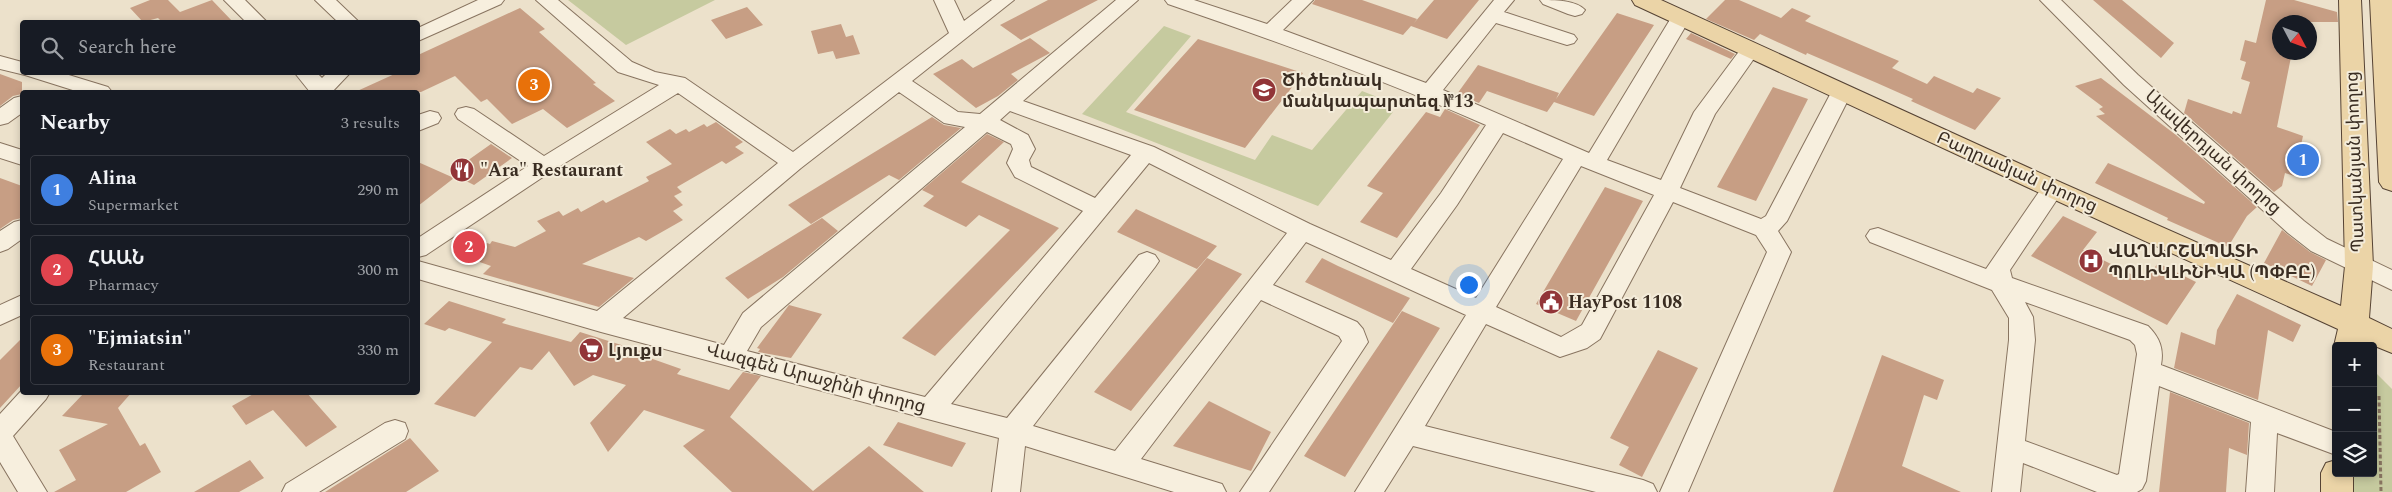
<!DOCTYPE html>
<html lang="en">
<head>
<meta charset="utf-8">
<style>
  :root { --surface:#171b24; --page:#242831; --text:#f1f3f6; --muted:#9ea1a6; --line:#363941; --accent:#8c9099 }
  body { margin:0; font-family:Spectral,"Noto Sans Armenian",serif; background:var(--page); color:var(--text) }
  .controls { position:absolute; right:15px; bottom:15px; display:grid; overflow:hidden; border-radius:5px; box-shadow:0 2px 8px #0003 }
  .controls button { width:45px; height:45px; display:grid; place-items:center; padding:0; border:0; border-bottom:1px solid var(--line); background:var(--surface); color:var(--text); font:25px sans-serif }
  .compass { position:absolute; left:2272px; top:15px; width:45px; height:45px; border-radius:50%; background:var(--surface); box-shadow:0 2px 8px #0003; rotate:131deg }
  .you { position:absolute; left:1468px; top:284px; width:18px; height:18px; margin:-12px; border:4px solid #fff; border-radius:50%; background:#1a73e8; box-shadow:0 0 0 8px #1a73e833 }
  .badge { display:grid; place-items:center; width:32px; height:32px; border-radius:50%; background:var(--accent); color:#fff; font-size:16px; font-weight:700 }
  .pin { position:absolute; translate:-50% -50%; border:2px solid #fff; box-shadow:0 1px 5px #0006 }
  .list { margin:0; padding:0; list-style:none }
  h2 { display:flex; justify-content:space-between; align-items:center; height:65px; margin:0; padding:0 20px; font-size:21px }
  h2 small { font-size:16px; font-weight:400; color:var(--muted) }
  .list li { display:grid; grid-template-columns:32px 1fr auto; gap:15px; align-items:center; box-sizing:border-box; height:70px; margin:0 10px 10px; padding:0 10px; border:1px solid var(--line); border-radius:5px }
  .list b { display:block; font-size:19px; white-space:nowrap }
  .list p { margin:0; font-size:16px; white-space:nowrap; color:var(--muted) }
  .list em { font-size:16px; font-style:normal; color:var(--muted) }
  .icon { flex:none; width:28px; height:28px; fill:none; stroke:currentColor; stroke-width:2; stroke-linecap:round; stroke-linejoin:round }
  .map { position:relative; flex:none; width:2392px; height:492px; overflow:hidden }
  .search { position:absolute; background:var(--surface); box-shadow:0 2px 8px #0003; left:20px; top:20px; width:400px; height:55px; display:flex; align-items:center; gap:12px; box-sizing:border-box; padding:0 18px; border-radius:5px; color:var(--muted); font-size:19px }
  .panel { position:absolute; background:var(--surface); box-shadow:0 2px 8px #0003; left:20px; top:90px; width:400px; height:305px; border-radius:5px }
  .map>svg:first-child { display:block }
</style>
</head>
<body>
<div class="map">
<svg width="2392" height="492" viewBox="0 0 2392 492">
  <rect width="100%" height="100%" fill="#ece1cb"/>
  <path fill="#c6ca9f" d="M568,0H715L626,45Z
    M1164,26L1191,36L1126,112L1255,160L1272,135L1312,150L1362,91L1385,100L1393,112L1318,206L1082,114Z
    M2376,373L2392,389V492H2347L2346,473H2373V374Z"/>
  <path fill="#c79e84" d="M150,0H168L180,12L212,0L233,22H156L160,20L158,18L143,22L130,8Z
    M1048,0H1098L1021,40L1000,25Z
    M1315,0H1362L1417,19L1414,23L1434,0H1479L1447,39L1411,26L1403,35L1312,4Z
    M1725,0H1739L1781,18L1792,8L1811,16L1805,21L1899,61L1892,68L1927,84L1934,76L1973,93L1977,88L2001,98L1975,130L1911,101L1913,99L1877,83L1807,53L1806,55L1760,34L1754,40L1706,19Z
    M2093,0H2122L2174,43L2161,58Z
    M2266,0H2294L2337,12L2338,22H2280V52H2292L2277,127L2303,136L2294,176L2285,173L2282,186L2274,192L2184,113L2188,99L2232,114L2233,111L2241,114L2250,82L2241,79L2246,62L2240,60L2245,40L2256,43Z
    M747,7L763,25L726,39L711,20Z
    M520,8L545,29L539,32L596,83L593,84L615,101L567,128L543,109L512,124L487,99L481,102L455,76L421,92H355L399,72H418V55Z
    M1617,13L1654,25L1594,116L1554,102L1547,112L1487,91L1479,103L1457,94L1478,65L1559,93L1556,99Z
    M841,24L846,37L853,35L860,54L836,59L833,51L818,54L811,31Z
    M1691,33L1735,54L1731,59L1686,39Z
    M1030,38L1050,53L1011,74L1018,80L998,96L976,108L933,74L962,59L973,68Z
    M1198,39L1303,73L1245,148L1134,110Z
    M0,74L22,82V94L13,96L0,106Z
    M2101,78L2176,135L2257,207L2247,216L2228,247L2167,220L2168,218L2095,183L2108,163L2204,204L2205,202L2096,116L2105,114L2099,109L2103,107L2075,86Z
    M1773,87L1808,99L1756,201L1717,187Z
    M1445,109L1480,125L1397,238L1360,222L1383,193L1367,186L1426,112L1440,117Z
    M932,117L944,125L961,128L899,180L889,175L811,224L788,205Z
    M716,122L743,142L735,147L744,153L726,164L722,161L677,187L682,192L674,196L683,205L673,211L683,220L646,241L639,237L582,264L634,278L599,307L483,274L491,266L454,253L471,238L490,244L492,241L515,247L546,231L537,221L559,211L563,216L578,208L581,212L603,200L606,203L649,181L646,177L672,164L646,142L670,129L676,134L686,129L689,132L704,124L707,127Z
    M987,134L1004,142L961,182L1059,228L935,356L902,338L1010,230L979,215L966,227L923,206L934,196L922,190Z
    M491,144L512,158L474,185L450,173Z
    M418,162L454,178L418,206Z
    M0,178L22,186V218L13,220L0,229Z
    M1605,187L1643,201L1576,321L1536,304Z
    M1136,209L1151,216L1217,246L1197,269L1117,232Z
    M2063,216L2097,232L2083,250L2145,281L2158,263L2196,282L2167,325L2031,256Z
    M822,218L838,231L783,277L748,299L725,278Z
    M2282,230L2310,252L2326,260L2312,286L2264,263Z
    M1207,258L1242,274L1131,411L1094,392Z
    M1322,258L1338,266L1410,298L1393,323L1305,282Z
    M2237,294L2301,325L2293,342L2268,330L2258,400L2174,368L2181,332L2215,345L2217,330Z
    M449,301L506,319L502,323L571,342L580,332L650,354L647,357L681,369L677,374L729,390L743,372L761,376L730,417L813,491L869,446L924,492H732L683,446L705,430L644,410L608,452L590,423L626,385L593,375L574,386L549,351L532,370L520,367L475,417L434,404L492,342L449,328L445,331L424,324Z
    M789,305L822,314L791,358L758,352L760,349L757,348Z
    M1402,311L1440,328L1345,477L1304,456Z
    M22,338V384L0,408V360Z
    M1658,350L1698,368L1642,477L1619,465L1629,447L1610,438Z
    M1882,355L1944,380L1937,400L1924,395L1902,466L1961,492H1833Z
    M85,392H132L118,408L140,446L145,443L161,472L126,492H54L76,480L59,450L108,424L62,416Z
    M257,392H306L337,427L306,447L273,410L246,425L232,406Z
    M2170,392L2249,423L2247,455L2229,448L2226,492H2159Z
    M1209,401L1271,432L1251,471L1173,446Z
    M898,422L966,443L952,467L883,445Z
    M410,438L439,471L406,492H325Z
    M250,460L264,478L239,492H194Z"/>
  <g fill="none" stroke-linecap="round" stroke-linejoin="round">
    <defs>
      <path id="minor" d="M224,0H245L267,22H246Z
        M315,0H336L359,22H338Z
        M478,0H504L501,4L418,41V28Z
        M536,0H558L632,62L655,72L685,78L793,152L949,33L934,0H954L964,21L992,0H1014L912,81L958,112L980,114L1116,0H1138L1023,101L1154,147L1310,224L1391,260L1441,193L1486,125C1382,79 1276,41 1168,4L1165,0H1194L1267,24L1292,0H1313L1283,30L1426,83L1494,0H1514L1504,12L1574,35L1577,39L1574,43L1567,45L1496,23L1443,90L1589,153L1674,13L1681,11L1688,13L1691,17L1607,160L1661,180L1694,112L1743,46L1750,44L1757,46L1760,50L1715,114L1680,188L1761,219L1766,216L1834,87L1841,85L1848,87L1852,92L1787,221L1778,231L1791,252L1688,492H1660L1767,252L1756,235L1673,202L1600,339L1587,348L1560,357L1486,324L1425,426L1643,480L1653,484L1657,492H1596L1413,446L1384,492H1355L1466,315L1306,242L1273,285L1357,322L1363,329L1368,342L1269,492H1240L1342,341L1339,336L1261,300L1141,459L1222,484L1226,492H1174L1025,446L1020,492H992L999,438L601,332L418,279V261L597,311L778,163L678,93L552,171L426,255L418,257V238L528,166L458,119L455,114L458,109L466,107L474,109L544,156L659,85L618,72ZM899,92L944,123L965,127L743,313L724,345L623,318L801,168ZM1010,111L1131,155L1095,198L1031,167L1029,160L1035,149L1028,135L1000,120ZM987,132L1011,144L1013,149L1007,163L1015,177L1083,211L925,397L747,351L761,327ZM1503,133L1563,159L1476,298L1411,269L1457,205ZM1149,163L1287,233L1115,451L1033,426L1155,267L1159,261L1155,255L1147,252L1139,255L1007,418L951,404ZM1581,166L1654,195L1582,325L1561,337L1496,307Z
        M1540,0C1554,0 1576,0 1585,10L1582,14L1575,16L1568,14L1543,4Z
        M2040,0H2061L2138,75L2304,221L2327,239L2392,270V290L2311,251L2288,233L2124,85Z
        M0,56L22,62V72H59L108,87L112,92H79L25,75L0,69Z
        M294,72H316L322,78L328,72H351L332,92H310Z
        M22,96V113L8,123L0,125V108L14,98Z
        M430,111L438,113L441,118L438,123L418,131V115Z
        M0,143L22,150V165L0,158Z
        M2053,181L2061,183L2064,189L2010,270L2012,278L2148,326C2160,338 2164,349 2161,365L2336,432V455L2277,433L2274,492H2246L2251,422L2159,386L2146,481L2142,489L2137,492H2097L2023,463L2020,492H1992L2009,340V318L1992,290L1870,242L1866,236L1870,230L1878,228L1986,269L2045,183ZM2025,302L2130,340L2135,345L2137,354L2119,474L2117,475L2025,441L2035,340L2033,317Z
        M22,220V239L8,249L0,252V231L14,222Z
        M22,295V315L0,325V305Z
        M22,390V392H50L46,399L13,436L47,492H18L0,462V414Z
        M395,420L405,423L408,431L405,439L319,492H282L286,484L385,423Z"/>
      <path id="major" d="M1632,0H1661L2062,183L2341,306L2345,266L2339,0H2361L2373,266L2369,318L2392,329V353L2365,342L2364,346H2336V349L2334,346L2338,329L2044,195L1635,5Z
        M2370,0H2392V191L2383,188L2379,182Z
        M2336,460V473H2353V492H2321V473L2326,463Z"/>
    </defs>
    <use href="#minor" stroke="#887460" stroke-width="2"/>
    <use href="#major" stroke="#564334" stroke-width="2"/>
    <path stroke="#887460" stroke-width="3" stroke-dasharray="4 2.5" stroke-linecap="butt" d="M2379,396L2381,492"/>
    <use href="#minor" fill="#f7efde" fill-rule="evenodd"/>
    <use href="#major" fill="#ebd4a7" fill-rule="evenodd"/>
  </g>
  <defs>
    <symbol id="school-disc" viewBox="-11 -11 22 22"><circle r="9.5" fill="#923538" stroke="#f4ecda"/><path d="M0-5L7-2L0 1L-7-2ZM-4 1L0 2.5L4 1V4Q0 6-4 4Z" fill="#fff"/></symbol>
    <symbol id="restaurant-disc" viewBox="-11 -11 22 22"><circle r="9.5" fill="#923538" stroke="#f4ecda"/><path d="M-5-6h1v4h1v-4h1v4h1v-4h1v5L-1.5 .5V6h-2V.5L-5-1ZM5-6V6H3V1.5H1.5Q1.5-4 5-6Z" fill="#fff"/></symbol>
    <symbol id="hospital-disc" viewBox="-11 -11 22 22"><circle r="9.5" fill="#923538" stroke="#f4ecda"/><path d="M-5-5h3v3.5h4V-5h3V5h-3V1.5h-4V5h-3Z" fill="#fff"/></symbol>
    <symbol id="civic-disc" viewBox="-11 -11 22 22"><circle r="9.5" fill="#923538" stroke="#f4ecda"/><path d="M-.6-6.5H3V-4.5H.6V-3L4-1V1h2V6H-6V1h2V-1L-.6-3ZM-1.2 2.5V6h2.4V2.5Z" fill="#fff"/></symbol>
    <symbol id="supermarket-disc" viewBox="-11 -11 22 22"><circle r="9.5" fill="#923538" stroke="#f4ecda"/><path d="M-6-5.5h2.5l.6 2H6L4.5 2H-2.5L-4.4-4H-6ZM-1.5 3.2a1.3 1.3 0 1 0 .1 0ZM3 3.2a1.3 1.3 0 1 0 .1 0Z" fill="#fff"/></symbol>
  </defs>
  <g fill-rule="evenodd">
    <use href="#school-disc" x="1250" y="76" width="28" height="28"/>
    <use href="#restaurant-disc" x="448" y="156" width="28" height="28"/>
    <use href="#hospital-disc" x="2077" y="247" width="28" height="28"/>
    <use href="#civic-disc" x="1537" y="288" width="28" height="28"/>
    <use href="#supermarket-disc" x="577" y="336" width="28" height="28"/>
  </g>
  <g text-anchor="middle" dominant-baseline="central" stroke-width="4" stroke-linejoin="round" paint-order="stroke">
    <g font-size="18" font-weight="bold" fill="#3a2d22" stroke="#f4ecda" text-anchor="start">
      <text x="1282" y="80">Ծիծեռնակ<tspan x="1282" dy="21">մանկապարտեզ №13</tspan></text>
      <text x="480" y="170">"Ara" Restaurant</text>
      <text x="2108" y="251">ՎԱՂԱՐՇԱՊԱՏԻ<tspan x="2108" dy="21">ՊՈԼԻԿԼԻՆԻԿԱ (ՊՓԲԸ)</tspan></text>
      <text x="1568" y="302">HayPost 1108</text>
      <text x="608" y="350">Լյուքս</text>
    </g>
    <g font-size="18" fill="#3a2d22" stroke="#f4ecda">
      <text transform="translate(2213 152) rotate(42)">Ալավերդյան փողոց</text>
      <text transform="translate(2355 162) rotate(-92)">Պատկանյան փողոց</text>
      <text transform="translate(2017 172) rotate(24)">Բաղրամյան փողոց</text>
      <text transform="translate(816 378) rotate(15)">Վազգեն Արաջինի փողոց</text>
    </g>
  </g>
</svg>
<div class="controls">
<button>+</button>
<button>−</button>
<button><svg class="icon" aria-label="layers" viewBox="0 0 24 24"><path d="M12 4l9 5-9 5-9-5zM3 14l9 5 9-5"/></svg></button>
</div>
<svg class="compass" viewBox="-18 -18 36 36"><path d="M0-13l5 13h-10z" fill="#e53935"/><path d="M0 13l5-13h-10z" fill="#9ea1a6"/></svg>
<div class="you"></div>
<div class="pin badge" style="left:2303px;top:160px;background:#3f7fe0">1</div>
<div class="pin badge" style="left:469px;top:247px;background:#e0444e">2</div>
<div class="pin badge" style="left:534px;top:85px;background:#e8710a">3</div>
<div class="search"><svg class="icon" aria-label="search" viewBox="0 0 24 24"><circle cx="10" cy="10" r="6"/><path d="M15 15l6 6"/></svg>Search here</div>
<section class="panel">
<h2>Nearby<small>3 results</small></h2>
<ul class="list">
<li><span class="badge" style="background:#3f7fe0">1</span><div><b>Alina</b><p>Supermarket</p></div><em>290 m</em></li>
<li><span class="badge" style="background:#e0444e">2</span><div><b>ՀԱԱՆ</b><p>Pharmacy</p></div><em>300 m</em></li>
<li><span class="badge" style="background:#e8710a">3</span><div><b>&quot;Ejmiatsin&quot;</b><p>Restaurant</p></div><em>330 m</em></li>
</ul>
</section>
</div>
</body>
</html>
